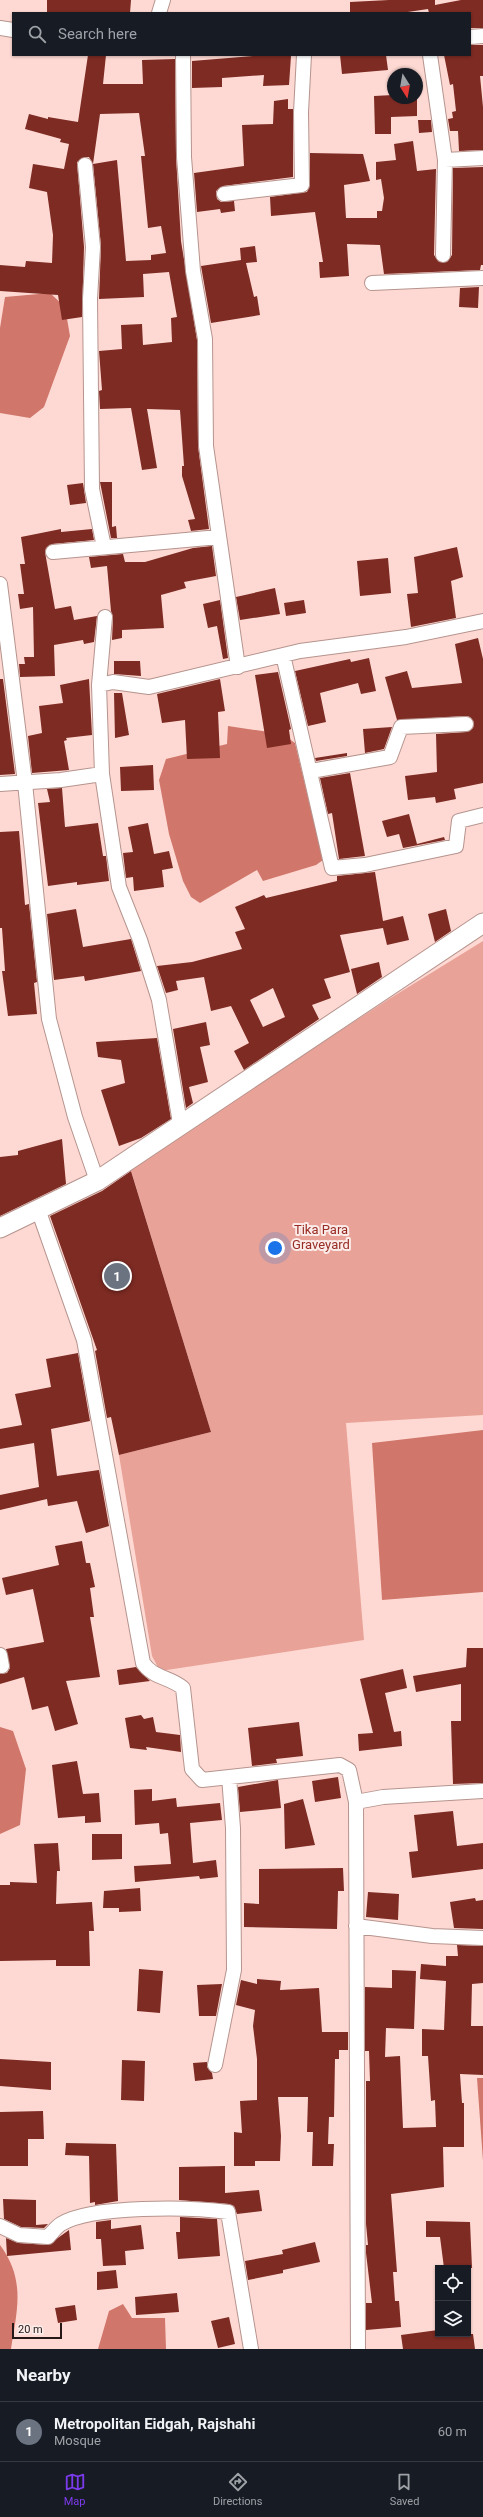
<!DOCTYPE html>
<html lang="en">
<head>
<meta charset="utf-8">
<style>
  :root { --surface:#171b24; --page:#242831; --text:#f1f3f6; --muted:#9ea1a6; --line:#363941; --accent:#7c3aed }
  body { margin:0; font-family:Roboto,sans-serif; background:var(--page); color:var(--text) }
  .controls { position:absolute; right:12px; bottom:12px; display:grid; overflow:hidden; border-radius:0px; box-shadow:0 1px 3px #0004 }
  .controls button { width:36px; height:36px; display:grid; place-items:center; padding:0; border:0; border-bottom:1px solid var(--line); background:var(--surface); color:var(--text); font:20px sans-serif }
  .compass { position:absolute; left:387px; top:68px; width:36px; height:36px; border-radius:50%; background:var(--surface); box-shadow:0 1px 3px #0004; rotate:169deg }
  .scale { position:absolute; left:12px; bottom:10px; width:50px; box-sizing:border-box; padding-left:4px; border:2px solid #251816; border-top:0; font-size:11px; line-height:14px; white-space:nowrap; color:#251816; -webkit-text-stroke:3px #fbecea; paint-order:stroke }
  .you { position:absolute; left:275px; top:1248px; width:14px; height:14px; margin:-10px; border:3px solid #fff; border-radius:50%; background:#1a73e8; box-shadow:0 0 0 6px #1a73e833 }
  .badge { display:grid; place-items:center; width:26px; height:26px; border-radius:50%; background:var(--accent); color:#fff; font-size:13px; font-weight:700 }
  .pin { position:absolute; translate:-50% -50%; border:2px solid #fff; box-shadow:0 1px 4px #0006 }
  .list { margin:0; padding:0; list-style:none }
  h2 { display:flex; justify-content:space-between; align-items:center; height:52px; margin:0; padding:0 16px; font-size:17px }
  h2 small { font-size:13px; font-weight:400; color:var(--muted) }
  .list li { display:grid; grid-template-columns:26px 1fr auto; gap:12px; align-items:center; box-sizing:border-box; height:60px; padding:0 16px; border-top:1px solid var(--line) }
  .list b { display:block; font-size:15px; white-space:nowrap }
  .list p { margin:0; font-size:13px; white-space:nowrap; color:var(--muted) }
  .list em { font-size:13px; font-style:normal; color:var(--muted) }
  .icon { flex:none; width:22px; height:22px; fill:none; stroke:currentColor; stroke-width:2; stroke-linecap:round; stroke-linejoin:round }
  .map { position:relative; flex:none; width:483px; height:2349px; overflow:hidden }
  .search { position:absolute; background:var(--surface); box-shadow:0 1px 3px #0004; left:12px; right:12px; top:12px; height:44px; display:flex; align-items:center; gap:10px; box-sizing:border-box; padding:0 14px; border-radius:0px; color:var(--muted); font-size:15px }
  .sheet { height:112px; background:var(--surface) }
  nav { display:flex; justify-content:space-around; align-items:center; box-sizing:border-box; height:56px; border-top:1px solid var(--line); background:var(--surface); font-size:11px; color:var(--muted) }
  nav a { display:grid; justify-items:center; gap:2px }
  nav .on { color:var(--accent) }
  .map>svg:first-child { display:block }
</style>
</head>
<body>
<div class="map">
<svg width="483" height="2349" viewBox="0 0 483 2349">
  <rect width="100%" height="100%" fill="#fed9d3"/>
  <path fill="#e9a297" d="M483,941V1415L346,1423L364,1640L160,1671L152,1656L119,1455L211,1432L130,1167L389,999Z"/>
  <path fill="#d0766a" d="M50,293L65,307L70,336L44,407L30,418L0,413V328L5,297Z
    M228,726L282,734L295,743L323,860L316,865L263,881L257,870L200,903L191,897L183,881L169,834L159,780L166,759L227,744Z
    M483,1430V1592L382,1600L372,1443Z
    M0,1727L13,1731L26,1769L20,1825L0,1834Z
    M477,2078H483V2161Z
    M0,2245C26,2280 17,2310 11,2349H0Z
    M123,2304L132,2318H165L166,2349H98L109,2311Z"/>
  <path fill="#7d2b23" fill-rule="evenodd" d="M47,0H131L130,13H47Z
    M389,0H435V5L461,0H483V28H470V13H429L428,9L401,13H350V2Z
    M470,45H483V76H480L483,107V150L459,151L458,131H450L448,119L453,118L452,112L456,111L453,84L450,85L444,55H470Z
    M88,55H106L103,84H143L142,60L175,59L176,157L181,241L197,340L198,446L209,529L191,531L188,520L195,519L182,476V466H184L180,410L147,409L157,468L142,470L131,408L100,409L99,391L102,390L99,351L122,349L121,325L142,324L143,345L172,342L171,318L177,317L169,272L143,274L144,297L99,299L101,246L93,164L117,160L126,261L151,260V255L166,253L161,226L148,228L141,156H145L139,113L100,114L93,164L89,157H85L77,162L84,247L82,317L62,320L58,295L0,291V265L25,267L26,261L52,263L53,235L47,192L29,188L33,164L64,169L69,144L60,142L61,139L25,129L29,114L48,119V117L78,122Z
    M265,55L291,56L289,85L263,86L264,75L222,78V87L192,88V61Z
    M340,55H386L388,70L342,74Z
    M393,95V99H417V116L391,117V134H375L374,96Z
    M288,99V109H293V177L223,186L216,191L217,199L221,202L234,201L235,211L221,213L220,209L197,212L194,173L244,166L242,125L273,124L274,101Z
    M418,120H431L432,132L419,133Z
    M413,141L417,171L436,169L434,255L439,262H447L452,255L453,168L483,167V265H481L480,270L384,274L380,245L347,244L349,276L320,278L319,262H323L315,212L271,216L270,197L307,192L310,185V153L363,154L370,181L344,185L346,218H377V211H382L384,198L381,179L376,180V162L396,160L394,144Z
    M255,246L257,262L246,263L254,297L257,296L260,315L211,323L201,266L241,260L240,248Z
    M479,287L478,308L459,307L460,288Z
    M100,482H112V527L116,526L117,538H111Z
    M83,483L86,503L70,505L67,485Z
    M61,529V532L92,529L94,540L52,544L46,548L45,552L55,609L71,606L74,620L97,616L94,642L84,644L83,640L54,645L55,676L20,677L19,664H25L24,657H34L33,607L20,609L18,594H24L20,564H25L21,537Z
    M212,546L216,576L184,582L186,588L161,595L164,628L122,630V638L112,640L113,617L111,611L107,566L91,568L89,557L123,554L125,562H145L193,548Z
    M457,547L463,577L451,581L456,618L411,627L407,594L418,593L414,557Z
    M388,558L391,593L360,596L357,561Z
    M275,588L280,614L240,620L236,597Z
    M220,600L228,658L223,659L217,626L208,628L203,604Z
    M304,600L306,613L286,616L284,603Z
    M478,638L483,659V783L454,789L456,799L436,803L435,797L408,800L405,776L437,772L436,734L467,732L473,728L474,723L470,717L466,716L397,720L385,677L407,671L412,688L462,683L455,644Z
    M369,658L376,691L361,694L358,683L320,693L326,722L308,726L295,671L350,659L351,662Z
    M114,661H140L141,676L114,674Z
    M278,672L291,729L289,730L291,744L267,748L255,675Z
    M0,679H3L15,774L0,775Z
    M89,679L92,735L66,738L67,740L64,741L69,770L32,773L28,736L42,733L39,706L63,703L60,685Z
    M220,679L225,711L218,712L220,758L187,759L185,720L162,723L157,694Z
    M114,693H122L129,735L115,738Z
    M392,727L384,749L365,753L363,729Z
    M347,753V756L316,761L315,758Z
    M153,765L154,790L121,791L120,767Z
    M350,773L365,856L339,859L332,813L328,814L320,778Z
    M62,788L65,827L98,823L103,856H106L109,881L77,885V882L48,886L38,803L50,802L47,789Z
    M409,814L417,844L444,837L445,840L403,848L399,834L387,837L382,821Z
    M148,823L154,854L169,851L173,868L162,870L164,887L134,891L133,877L126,878L123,853L133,852L128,827Z
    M19,831L25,905L29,904L37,982L34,983L37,1014L8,1016L2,971H5L2,928H0V832Z
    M375,872L383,921L403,916L409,940L387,945L383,928L340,935L350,972L324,979L331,998L312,1005L319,1019L244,1070L234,1051L249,1043L231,1006L211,1011L204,977L176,981L178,990L166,993L157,966L192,962L242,949L235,932L245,929L235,907L264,895L266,898L337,881V876ZM273,988L285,1017L263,1027L250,1000Z
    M76,909L83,947L131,939L141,971L85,981L84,976L54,980L47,914Z
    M446,909L451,931L435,942L428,914Z
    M379,962L382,977L357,994L351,969Z
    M206,1022L210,1045L200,1047L208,1082L189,1087L193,1103L186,1108L173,1029Z
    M157,1038L171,1119L141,1138L119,1146L101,1090L125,1083L121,1060L98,1057L96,1042Z
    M62,1139L66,1184L0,1216V1157L18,1155V1151Z
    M131,1171L211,1432L119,1455L111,1417L107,1418L95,1351L97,1350L50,1216L102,1191Z
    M78,1353L90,1421L51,1429L57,1476L99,1470L109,1526L86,1533L77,1501L48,1506L47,1499L0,1510V1495L39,1487L34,1443L0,1449V1429L22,1425L15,1394L51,1387L46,1359Z
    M82,1541L86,1563H90L95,1587L90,1588L94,1617H90L100,1677L66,1681L78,1724L55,1731L48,1706L32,1710L24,1677L0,1684V1674L7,1673L10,1668L6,1649L44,1642L33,1589L6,1595L2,1578L59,1565L55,1546Z
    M467,1648H483V1783L453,1784L451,1721H461V1684L416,1692L413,1676L466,1667Z
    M136,1667L150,1681L119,1685L117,1670Z
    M403,1669L407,1688L385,1693L394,1732L401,1731L402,1746L359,1751L358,1734L373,1733L360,1679Z
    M141,1715L144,1719L153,1717L156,1732L180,1735L181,1752L146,1747L147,1750L130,1748L125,1718Z
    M299,1722L303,1756L276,1759L277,1763L252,1766L248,1728Z
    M77,1761L83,1794L99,1793L101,1822L85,1823V1816L58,1818L52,1765Z
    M338,1777L341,1798L315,1802L312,1781Z
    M278,1780L281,1808L240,1812L238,1787Z
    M152,1789V1801L176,1798L177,1807L220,1803L222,1820L190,1823L193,1863L216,1860L218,1877L200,1879L199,1876L135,1882L134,1866L171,1864L168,1833L160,1834L159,1823L135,1825L134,1790Z
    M303,1799L315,1845L285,1849L284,1804Z
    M453,1811L457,1846L483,1843V1869L412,1878L409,1852L418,1851L414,1815Z
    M92,1834H122V1859L92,1860Z
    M58,1843L60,1871H57L56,1904L92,1902L94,1931H89L90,1966H56V1960L0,1961V1885H10V1882L37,1883L34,1844Z
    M343,1868L344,1891H338L337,1929L244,1927V1903L259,1904V1869Z
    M140,1888L141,1911L119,1912V1908H103L104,1891Z
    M368,1892L399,1894L398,1920L366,1917Z
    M475,1898L476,1901L483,1900V1929L454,1928L450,1902Z
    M457,1945L483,1946V1983L472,1984L471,2026H483V2075L460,2074L462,2103H464V2147H443L444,2187L391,2194L397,2272H393L395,2301H399L401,2327L366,2330V2303H372L366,2253V2245H368L366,2224V2081H370L369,2051H365V1987L392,1988V1970L416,1971L414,2029L386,2028L385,2057L400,2056L403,2128L436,2127L435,2100L431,2101L428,2056H422V2029L444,2030L446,1981L420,1979L421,1964L446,1966V1956H458Z
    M139,1969L163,1971L160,2013L137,2011Z
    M257,1979L281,1981L280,1990L319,1988L322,2032H348V2050H339V2059H335L334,2117H329L328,2144H334L333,2166H312L313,2132H307L308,2097H278L281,2136L280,2161H255V2166H234V2132L242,2133L240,2101L257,2100V2059L253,2026L255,2010L236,2005L241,1980L257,1984Z
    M222,1984L216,2016H199L197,1985Z
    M0,2059L51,2062V2090L0,2086Z
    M122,2060L145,2061L144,2101L121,2100Z
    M207,2062V2067L212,2073L213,2079L195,2081L193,2063Z
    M43,2111L44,2139H28V2166H0V2112Z
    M66,2143L116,2144L118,2201L95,2205V2202L90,2203L89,2156L65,2155Z
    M225,2166V2193L259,2190L262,2211L237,2214L234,2206L229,2204L179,2200V2167Z
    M3,2199L36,2200V2225L48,2224L44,2228L21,2227L4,2219Z
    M180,2217L217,2219L220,2256L178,2259L176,2232H180Z
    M111,2220V2229L141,2225L144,2249L125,2251L126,2265L103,2266L101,2239H96V2222Z
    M426,2221L470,2222L472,2268H444L440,2237H426Z
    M69,2230L71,2250L7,2256L6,2238L18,2243L48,2245Z
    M315,2242L320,2262L283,2270V2273L248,2280L245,2261L283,2254L282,2250Z
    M116,2270L118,2288L97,2290V2272Z
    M177,2293L179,2312L136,2315L135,2297Z
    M75,2305L77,2320L58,2323L55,2308Z
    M229,2317L235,2344L218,2348L211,2321Z
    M438,2330V2334H473L475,2349H403L401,2335Z"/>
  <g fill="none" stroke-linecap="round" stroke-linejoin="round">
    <defs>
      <path id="street" d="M159,13L163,0
        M0,28L13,30
        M470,37L483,36
        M183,55L184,157L193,271L205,339L206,446L238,667
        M430,55L445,160L443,255
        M445,160L483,158
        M85,165L93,247L90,299L92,489L104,547
        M224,194L302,185L301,112L304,55
        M372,283L483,278
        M53,552L219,537
        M0,584L25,783L49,1019L75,1117L97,1181
        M283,655L332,868L365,865L456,846L459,821L483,815
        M99,685L105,617
        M311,771L390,757L401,727L466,724
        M102,774L119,887L140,940L159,1000L180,1123
        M0,784L61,780L102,774L99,685L113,682L149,687L300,651L406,637L483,621
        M38,1209L84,1340L143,1663C153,1678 170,1677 183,1688L192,1769L202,1780L340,1765L349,1770L356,1802L358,2349
        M0,1655L2,1666
        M356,1802L383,1797L483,1791
        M356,1926L432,1936L483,1938
        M215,2065L234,1970L233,1828L229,1777
        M0,2226L19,2235L48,2237C52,2233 56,2227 61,2224C92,2205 191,2207 228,2212L251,2349"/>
      <path id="secondary" d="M0,1228L97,1181L483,923"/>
    </defs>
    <use href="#street" stroke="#b6948e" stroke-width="16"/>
    <use href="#secondary" stroke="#b6948e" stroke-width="21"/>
    <use href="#street" stroke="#fff" stroke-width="14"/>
    <use href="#secondary" stroke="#fff" stroke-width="19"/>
  </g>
  <g text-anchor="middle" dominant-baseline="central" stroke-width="4" stroke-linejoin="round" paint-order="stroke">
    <g font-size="13" fill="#982c24" stroke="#fbecea">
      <text x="321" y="1229">Tika Para<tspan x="321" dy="15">Graveyard</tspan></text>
    </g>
  </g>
</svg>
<div class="controls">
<button><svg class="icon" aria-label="locate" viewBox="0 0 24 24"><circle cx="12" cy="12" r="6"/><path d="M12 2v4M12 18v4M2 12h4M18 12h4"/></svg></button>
<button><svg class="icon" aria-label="layers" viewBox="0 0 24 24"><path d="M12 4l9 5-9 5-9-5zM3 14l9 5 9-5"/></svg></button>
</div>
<svg class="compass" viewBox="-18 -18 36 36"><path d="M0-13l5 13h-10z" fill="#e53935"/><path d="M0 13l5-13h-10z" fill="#9ea1a6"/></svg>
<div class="scale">20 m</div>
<div class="you"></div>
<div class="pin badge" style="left:117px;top:1276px;background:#6b7280">1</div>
<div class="search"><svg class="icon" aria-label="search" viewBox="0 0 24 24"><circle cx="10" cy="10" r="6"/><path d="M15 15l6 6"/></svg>Search here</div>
</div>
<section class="sheet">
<h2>Nearby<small></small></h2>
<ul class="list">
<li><span class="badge" style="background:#6b7280">1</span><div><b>Metropolitan Eidgah, Rajshahi</b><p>Mosque</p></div><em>60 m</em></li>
</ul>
</section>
<nav>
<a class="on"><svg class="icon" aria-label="map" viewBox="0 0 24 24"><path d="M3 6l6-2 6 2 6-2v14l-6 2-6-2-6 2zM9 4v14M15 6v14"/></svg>Map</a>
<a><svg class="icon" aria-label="directions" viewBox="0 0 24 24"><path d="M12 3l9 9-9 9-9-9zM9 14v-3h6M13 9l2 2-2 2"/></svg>Directions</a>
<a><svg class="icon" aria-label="saved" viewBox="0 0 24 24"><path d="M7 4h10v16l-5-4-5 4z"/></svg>Saved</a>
</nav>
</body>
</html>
